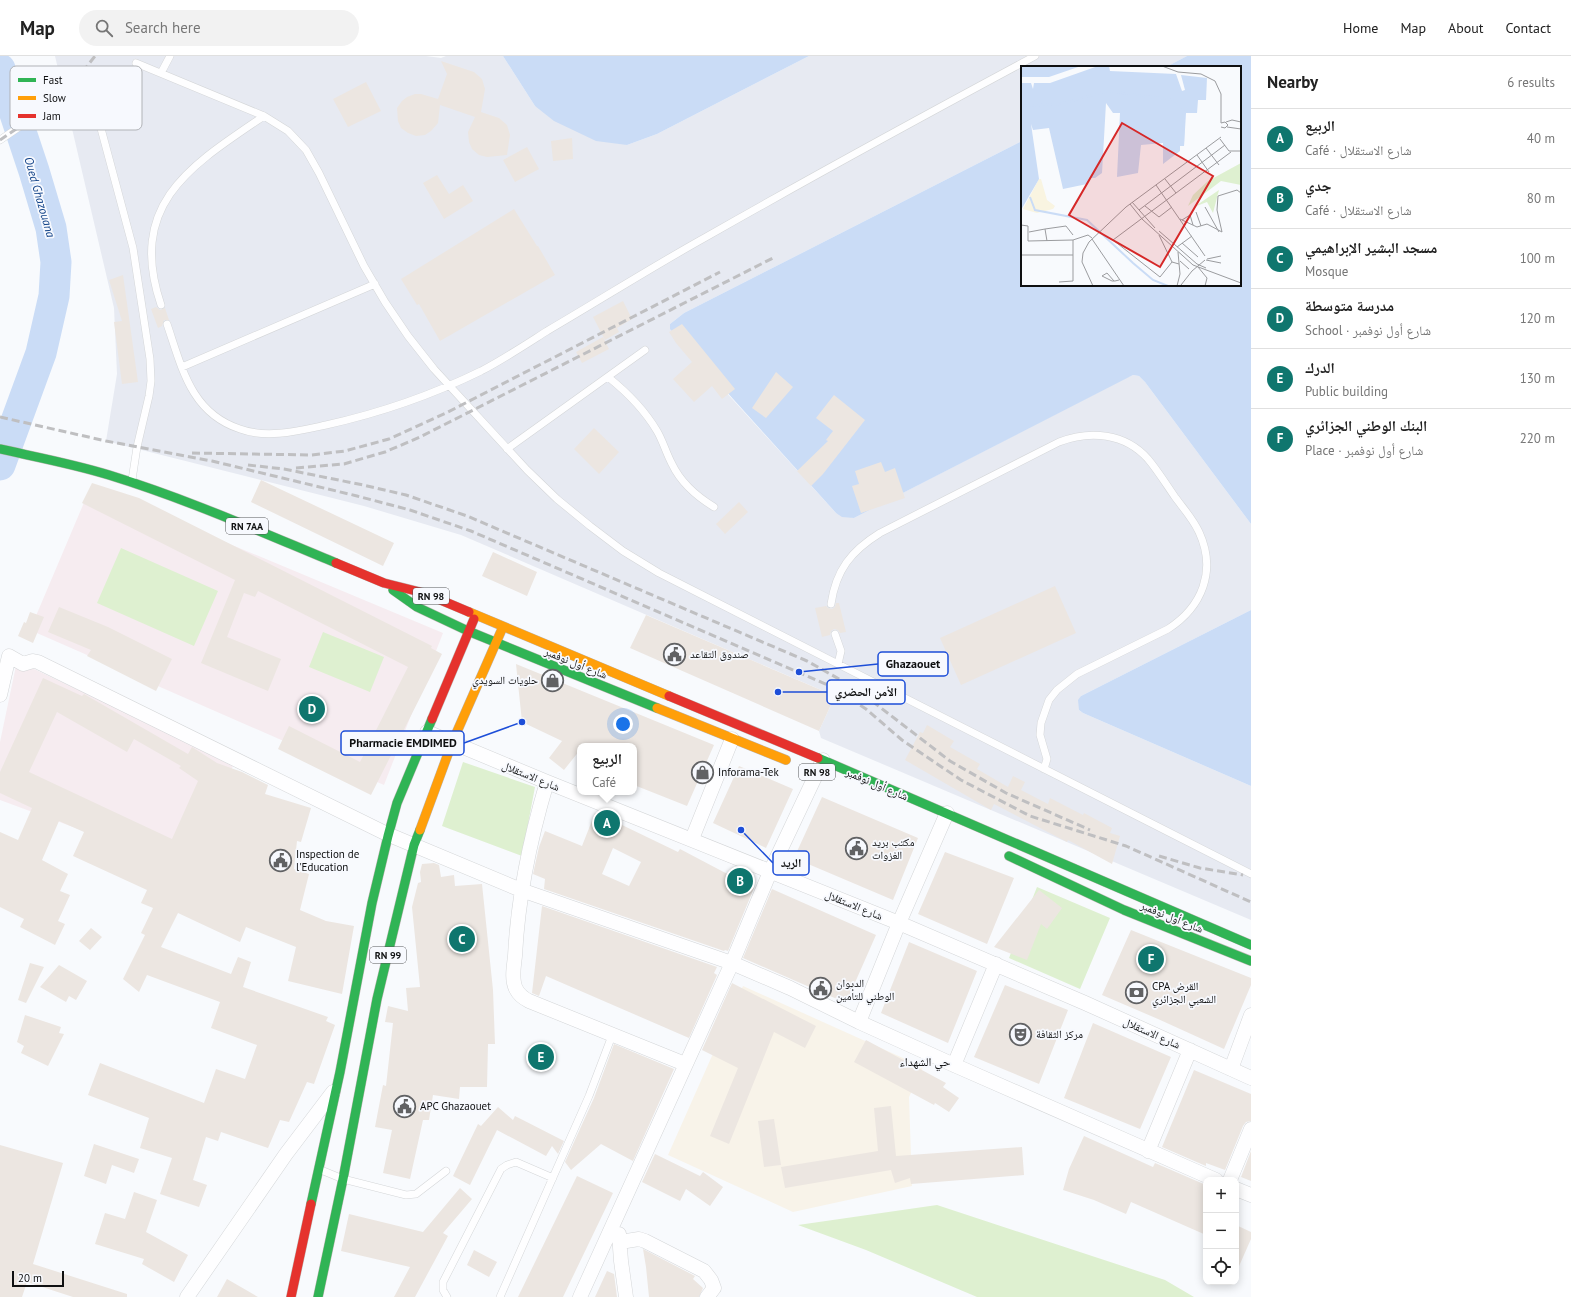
<!DOCTYPE html>
<html lang="en">
<head>
<meta charset="utf-8">
<style>
  :root { --surface:#fff; --page:#f2f2f2; --text:#222; --muted:#767676; --line:#e0e0e0; --accent:#0f766e }
  body { margin:0; font-family:"PT Sans","Noto Naskh Arabic",sans-serif; background:var(--page); color:var(--text) }
  .controls { position:absolute; right:12px; bottom:12px; display:grid; overflow:hidden; border-radius:8px; box-shadow:0 2px 10px #0003 }
  .controls button { width:36px; height:36px; display:grid; place-items:center; padding:0; border:0; border-bottom:1px solid var(--line); background:var(--surface); color:var(--text); font:20px sans-serif }
  .scale { position:absolute; left:12px; bottom:10px; width:52px; box-sizing:border-box; padding-left:4px; border:2px solid #0f1011; border-top:0; font-size:11px; line-height:14px; white-space:nowrap; color:#0f1011; -webkit-text-stroke:3px #f7f9fe; paint-order:stroke }
  .you { position:absolute; left:623px; top:668px; width:14px; height:14px; margin:-10px; border:3px solid #fff; border-radius:50%; background:#1a73e8; box-shadow:0 0 0 6px #1a73e833 }
  .badge { display:grid; place-items:center; width:26px; height:26px; border-radius:50%; background:var(--accent); color:#fff; font-size:13px; font-weight:700 }
  .pin { position:absolute; translate:-50% -50%; border:2px solid #fff; box-shadow:0 1px 4px #0006 }
  .popup { position:absolute; left:577px; top:687px; width:60px; height:52px; box-sizing:border-box; display:grid; place-content:center; border-radius:8px; background:var(--surface); filter:drop-shadow(0 1px 3px #0005); font-size:13px; white-space:nowrap; color:var(--muted) }
  .popup b { font-size:15px; color:var(--text) }
  .popup::after { content:''; position:absolute; left:50%; top:100%; margin-left:-8px; border:8px solid transparent; border-top-color:var(--surface) }
  .list { margin:0; padding:0; list-style:none }
  h2 { display:flex; justify-content:space-between; align-items:center; height:52px; margin:0; padding:0 16px; font-size:17px }
  h2 small { font-size:13px; font-weight:400; color:var(--muted) }
  .list li { display:grid; grid-template-columns:26px 1fr auto; gap:12px; align-items:center; box-sizing:border-box; height:60px; padding:0 16px; border-top:1px solid var(--line) }
  .list b { display:block; font-size:15px; white-space:nowrap }
  .list p { margin:0; font-size:13px; white-space:nowrap; color:var(--muted) }
  .list em { font-size:13px; font-style:normal; color:var(--muted) }
  .icon { flex:none; width:22px; height:22px; fill:none; stroke:currentColor; stroke-width:2; stroke-linecap:round; stroke-linejoin:round }
  .map { position:relative; flex:none; width:1251px; height:1241px; overflow:hidden }
  header { display:flex; align-items:center; gap:24px; box-sizing:border-box; height:56px; padding:0 20px; background:var(--surface); border-bottom:1px solid var(--line) }
  header strong { font-size:19px }
  nav { display:flex; gap:22px; margin-inline-start:auto; font-size:14px }
  .search { width:280px; height:36px; background:var(--page); display:flex; align-items:center; gap:10px; box-sizing:border-box; padding:0 14px; border-radius:22px; color:var(--muted); font-size:15px }
  main { display:flex }
  aside { flex:1; background:var(--surface) }
  .map>svg:first-child { display:block }
</style>
</head>
<body>
<header>
<strong>Map</strong>
<div class="search"><svg class="icon" aria-label="search" viewBox="0 0 24 24"><circle cx="10" cy="10" r="6"/><path d="M15 15l6 6"/></svg>Search here</div>
<nav><a>Home</a><a>Map</a><a>About</a><a>Contact</a></nav>
</header>
<main>
<div class="map">
<svg width="1251" height="1241" viewBox="0 0 1251 1241">
  <rect width="100%" height="100%" fill="#f8fafd"/>
  <path fill="#e7eaf2" d="M55,0H426L441,2L446,0H503L535,50L627,89L657,78L809,0H1187L1166,11H1022V85L684,257L670,268L674,279L836,457L854,462L1126,322L1133,319L1139,320L1145,326L1251,468V554L1081,640L1079,654L1083,657L1251,730V864L821,682L819,675L835,640L461,479L364,450L106,385L117,318L114,252Z"/>
  <path fill="#f6ecf0" d="M91,430L443,577L384,729L30,574Z
    M17,605L234,707L192,815L0,744V686Z"/>
  <path fill="#f8f3e9" d="M743,930L923,1011L909,1041L912,1130L793,1156L668,1099Z"/>
  <path fill="#def0d0" d="M121,492L218,535L194,590L97,547Z
    M323,576L384,601L370,636L309,611Z
    M463,706L535,731L522,800L442,770Z
    M1037,831L1110,862L1080,933L1009,902Z
    M937,1149L1165,1224L1194,1241H977L866,1194L798,1169Z"/>
  <path fill="#cadcf6" d="M503,0H809L657,78L627,89L596,85L554,65L535,50Z
    M1187,0H1251V468L1145,326L1139,320L1133,319L854,462L842,461L836,457L670,273V268L684,257L1022,85V229H1240V11H1166Z
    M1251,554V730L1083,657L1079,654L1078,644L1081,640Z"/>
  <g fill="none" stroke-linecap="round" stroke-linejoin="round">
    <path stroke="#cadcf6" stroke-width="31" d="M0,13L34,115L51,172L56,206L54,240L41,297L0,409"/>
  </g>
  <path fill="#ece6e1" fill-rule="evenodd" d="M441,5L474,16L482,23L485,33L481,56L499,62L507,69L510,79L507,99L487,101L479,99L472,93L469,86L468,76L475,61L440,49L438,67L431,75L425,79L416,80L408,77L401,72L398,65L397,52L402,45L407,41L415,38H421L438,43L447,18Z
    M366,26L381,55L348,71L333,43Z
    M572,82L573,103L553,105L551,85Z
    M527,91L539,113L515,126L503,104Z
    M437,119L449,138L463,129L473,145L444,163L423,127Z
    M514,153L537,190H538L555,219L440,285L419,248L417,249L401,223Z
    M123,219L138,326L122,328L114,266L122,265L109,224Z
    M623,245L632,263L617,272L619,276L605,284L593,261Z
    M156,251L160,254L165,252L169,264H164L162,270L158,272L151,253Z
    M682,268L735,333L722,343L712,330L694,346L673,323L692,306L676,287L669,276Z
    M603,281L609,293L582,307L576,296Z
    M776,316L793,331L766,362L752,352Z
    M834,339L865,364L823,418L811,430L797,415L828,385L826,384L833,375L816,362Z
    M594,372L619,396L599,418L574,393Z
    M881,406L885,416L895,412L905,442L861,457L852,430L859,428L855,415Z
    M261,424L394,487L383,510L251,446Z
    M92,427L139,442L432,590L431,592L442,598L371,739L278,693L289,670L360,706L408,611L258,535L255,541L244,537L227,581L281,603L268,635L201,607L235,524L82,447Z
    M739,446L748,456L725,478L716,468Z
    M493,496L537,516L527,540L482,520Z
    M1055,530L1076,577L961,629L940,582Z
    M836,547H839L846,576L840,577L838,574L834,573L831,575L830,579L822,581L815,552L826,550L828,552L832,553L835,551Z
    M59,551L108,571L172,603L156,635L87,600L91,594L48,576Z
    M30,556L44,561L33,587L18,580L24,566L26,567Z
    M646,559L835,640L819,675L630,592Z
    M516,608L714,689L687,750L634,729V690H580V694L564,714L549,702L562,685L522,666Z
    M43,622L82,640L84,638L188,698L192,691L217,707L242,716L268,729L265,738L311,752L301,786L297,785L294,813L309,818L300,854L326,865L354,870L342,938L288,925L296,891L246,871L240,886L178,857L161,891L231,918L238,901L251,906L243,931L328,961L326,965L335,969L314,1028L307,1026L289,1066L280,1064L268,1092L221,1076L218,1085L206,1081L193,1124L207,1129L199,1151L160,1138L172,1102L140,1092L149,1062L88,1039L100,1007L204,1047L216,1013L245,1023L257,989L211,972L220,946L147,919L139,936L123,923L145,879L141,877L153,852L141,847L147,834L73,800L84,776L59,765L42,804L68,818L60,835L70,839L58,865L65,868L55,889L20,871L24,863L0,851V776L18,784L32,752L0,737V716ZM57,656L127,696L134,683L181,710L179,712L198,725L172,783L29,716Z
    M927,669L954,685L950,691L980,708L977,713L1008,731L1013,720L1025,726L1021,734L1048,748L1050,742L1083,759L1084,757L1112,772L1110,777L1120,780L1112,808L1068,784L1067,786L994,748L991,754L905,704L920,676L923,677Z
    M739,710L793,733L766,792L713,767Z
    M822,741L918,782L893,844L794,802Z
    M595,757L622,769L678,796L680,793L754,832L728,895L725,894L724,895L544,833L545,823L533,818L539,791L545,775L582,790ZM613,792L641,806L629,830L602,818Z
    M945,796L1014,822L987,888L918,858Z
    M434,807L439,809L441,821L454,819L455,830L482,828L493,934L495,988H488L487,1031H460L459,1043L433,1039L429,1064H423L410,1123L383,1117L392,1074L375,1071L383,1029L386,1030L393,967L385,966L388,950L408,955L406,932L420,931L412,851L418,827L421,826L420,816L422,808Z
    M772,833L876,879L846,947L743,902Z
    M1039,834L1062,852L1047,873L1041,868L1027,904L994,891Z
    M542,850L717,911L714,917L717,919L689,982L546,920L539,940L532,937Z
    M91,872L102,881L90,894L79,885Z
    M1131,874L1251,922V929L1224,993L1158,963L1102,939Z
    M909,886L977,915L948,987L881,957Z
    M30,907L44,911L26,947L18,944Z
    M59,909L87,925L76,944L69,940L66,946L40,931Z
    M732,927L816,970L805,992L774,976L729,1088L710,1080L738,1012L702,994Z
    M1005,929L1068,954L1039,1028L974,1001Z
    M25,959L61,971L59,977L64,978L48,1010L21,997L24,990L17,986Z
    M1093,967L1171,1001L1140,1073L1064,1042Z
    M866,984L946,1027L943,1031L959,1042L949,1056L935,1047L934,1049L854,1006Z
    M614,988L674,1013L633,1105L601,1088L571,1114L565,1106L594,1042Z
    M1194,1014L1251,1038V1065L1246,1066L1243,1070L1225,1114L1206,1107V1110L1162,1091Z
    M891,1050L896,1100L1022,1091L1024,1119L911,1128L910,1122L895,1127L891,1114L785,1132L781,1111L878,1095L874,1052Z
    M498,1051L513,1064L515,1060L564,1085L558,1098L552,1090L546,1100L497,1074L470,1129L453,1120L478,1068L481,1070Z
    M774,1063L781,1109L764,1111L758,1065Z
    M1084,1080L1153,1111L1155,1107L1206,1129V1179L1131,1146L1126,1158L1094,1144L1063,1134L1069,1113Z
    M94,1088L139,1103L134,1117L112,1109L106,1128L84,1120Z
    M0,1089L63,1107L33,1208L127,1238V1241H73L27,1226L22,1241H0Z
    M1251,1095V1125L1241,1121Z
    M655,1098L700,1120L703,1116L723,1131L710,1150L686,1133L680,1145L642,1126Z
    M577,1120L613,1137L563,1241H518Z
    M460,1132L472,1143L443,1177L448,1180L415,1241H394L410,1211L341,1195L349,1158L423,1176Z
    M134,1136L157,1144L146,1176L188,1199L174,1226L142,1208L144,1203L95,1188L105,1157L125,1163Z
    M1236,1169L1251,1176V1183L1236,1217Z
    M643,1193L695,1220L693,1223L703,1232L699,1241H649L646,1211Z
    M474,1194L497,1206L489,1221L467,1209Z
    M607,1215L614,1218L617,1241H595Z
    M227,1223L258,1241H217Z"/>
  <g fill="none" stroke-linecap="round" stroke-linejoin="round">
    <defs>
      <path id="lane" d="M136,7L264,60L288,75L306,94L319,117L364,210L385,246L408,280L434,313L527,414L557,443L590,470L623,495L659,517L1251,818
        M161,17L170,0
        M0,84L88,24L133,192L150,303L151,325L149,340L137,391L132,424
        M161,249C127,148 190,110 264,60
        M167,268C182,312 191,357 240,373C267,383 298,375 326,369C380,357 432,339 481,315C504,303 525,289 547,275C600,244 652,211 706,181C815,119 925,59 1035,0
        M182,311L375,228
        M608,321C628,337 644,353 657,375C663,385 666,397 672,408C681,427 696,440 714,451
        M507,393L645,294
        M831,548C836,514 851,495 880,477L1059,386C1090,374 1125,377 1148,403C1158,415 1166,428 1175,441C1183,452 1193,463 1199,476C1217,515 1202,551 1168,573L1077,618L1057,634L1049,644L1041,667L1040,679L1047,703L1044,713
        M835,578L841,595L838,608
        M321,1114L343,1123L406,1139L416,1138L446,1115
        M447,1241L443,1234V1226L501,1113L507,1109L516,1106L553,1122
        M500,1241L589,1040L613,977"/>
      <path id="street" d="M0,639L9,600L23,608L33,605L38,606L387,778L521,834L732,907L790,932L859,966L954,1009L1216,1124
        M427,676L547,726L899,867L1085,947L1251,1022
        M547,726C530,783 518,840 515,900C514,910 511,923 516,933C519,939 523,942 529,945L685,1008
        M692,783L732,683
        M859,966L899,867L947,757
        M954,1009L996,908
        M1231,1013L1251,959
        M1148,1095L1190,994
        M1230,1124L1251,1073
        M1236,1133L1251,1139
        M619,1178L621,1205L626,1241
        M620,1186L639,1183L645,1185L704,1215L711,1224L714,1232L707,1241
        M187,1241L286,1098L333,1036
        M580,1241L732,907L770,816L823,704"/>
      <path id="fast" d="M0,393C36,401 74,408 109,419C187,443 261,476 336,507
        M393,534L417,551L468,575L657,652
        M818,702L1251,889
        M1009,800L1124,854L1251,905
        M311,1148L340,1016L372,847L388,780L397,747L432,663
        M318,1241L343,1123L377,943L414,789L420,774"/>
      <path id="slow" d="M469,556L669,640
        M657,652L786,704
        M420,774L452,687L502,573"/>
      <path id="jam" d="M336,507L384,527L424,537L469,556
        M669,640L818,702
        M432,663L474,563
        M291,1241L311,1148"/>
    </defs>
    <use href="#lane" stroke="#d4d6d8" stroke-width="8"/>
    <use href="#street" stroke="#d4d6d8" stroke-width="15"/>
    <use href="#fast" stroke="#bdb6b2" stroke-width="10"/>
    <use href="#slow" stroke="#bdb6b2" stroke-width="10"/>
    <use href="#jam" stroke="#bdb6b2" stroke-width="10"/>
    <use href="#lane" stroke="#fefeff" stroke-width="7"/>
    <use href="#street" stroke="#fefeff" stroke-width="14"/>
    <use href="#fast" stroke="#30b455" stroke-width="9"/>
    <use href="#slow" stroke="#ff9f0a" stroke-width="9"/>
    <use href="#jam" stroke="#e5322d" stroke-width="9"/>
    <path stroke="#bfbfc1" stroke-width="3" stroke-dasharray="8 4" stroke-linecap="butt" d="M0,84L64,40L95,0
      M0,361L106,385L212,405L357,440L410,454L471,475L830,630L866,653L902,684L961,724L1030,760L1126,790L1251,846
      M192,397L312,399L345,395L389,383L448,356L720,216
      M248,409L284,413L363,429L406,439L467,460L807,605L855,632L950,705L1006,737L1090,774
      M296,412L344,408L385,396L420,381L773,202
      M1159,800L1200,812L1243,819"/>
  </g>
  <defs>
    <symbol id="civic-ring" viewBox="-11 -11 22 22"><circle r="9.5" fill="#f7f9fe" stroke="#616264" stroke-width="1.5"/><path d="M-.6-6.5H3V-4.5H.6V-3L4-1V1h2V6H-6V1h2V-1L-.6-3ZM-1.2 2.5V6h2.4V2.5Z" fill="#616264"/></symbol>
    <symbol id="shop-ring" viewBox="-11 -11 22 22"><circle r="9.5" fill="#f7f9fe" stroke="#616264" stroke-width="1.5"/><path d="M-5-2.5h2.3a2.7 3.5 0 0 1 5.4 0H5L5.5 6h-11ZM-1.5-2.5h3a1.5 2.3 0 0 0-3 0Z" fill="#616264"/></symbol>
    <symbol id="bank-ring" viewBox="-11 -11 22 22"><circle r="9.5" fill="#f7f9fe" stroke="#616264" stroke-width="1.5"/><path d="M-6-4H6V4H-6ZM0-2.3a2.3 2.3 0 1 0 0 4.6a2.3 2.3 0 1 0 0-4.6Z" fill="#616264"/></symbol>
    <symbol id="theatre-ring" viewBox="-11 -11 22 22"><circle r="9.5" fill="#f7f9fe" stroke="#616264" stroke-width="1.5"/><path d="M-5-5.5Q0-4 5-5.5V0Q5 5 0 6Q-5 5-5 0ZM-3.3-2.5H-1v1.5H-3.3ZM1-2.5H3.3v1.5H1ZM-2.8 1Q0 5.5 2.8 1Z" fill="#616264"/></symbol>
  </defs>
  <g fill-rule="evenodd">
    <use href="#civic-ring" x="662" y="586" width="25" height="25"/>
    <use href="#shop-ring" x="540" y="612" width="25" height="25"/>
    <use href="#shop-ring" x="690" y="704" width="25" height="25"/>
    <use href="#civic-ring" x="844" y="780" width="25" height="25"/>
    <use href="#civic-ring" x="268" y="792" width="25" height="25"/>
    <use href="#civic-ring" x="808" y="920" width="25" height="25"/>
    <use href="#bank-ring" x="1124" y="924" width="25" height="25"/>
    <use href="#theatre-ring" x="1008" y="966" width="25" height="25"/>
    <use href="#civic-ring" x="392" y="1038" width="25" height="25"/>
  </g>
  <g text-anchor="middle" dominant-baseline="central" stroke-width="3.5" stroke-linejoin="round" paint-order="stroke">
    <g fill="#f7f9fe" stroke="#555658" stroke-width="1">
      <rect x="226" y="462" width="42" height="16" rx="3"/>
      <rect x="413" y="532" width="36" height="16" rx="3"/>
      <rect x="799" y="708" width="36" height="16" rx="3"/>
      <rect x="370" y="891" width="36" height="16" rx="3"/>
    </g>
    <g font-size="10" font-weight="bold" fill="#0f1011">
      <text x="247" y="470">RN 7AA</text>
      <text x="431" y="540">RN 98</text>
      <text x="817" y="716">RN 98</text>
      <text x="388" y="899">RN 99</text>
    </g>
    <g font-size="11" fill="#0f1011" stroke="#f7f9fe" text-anchor="start">
      <text x="690" y="598">صندوق التقاعد</text>
      <text x="538" y="624" text-anchor="end">حلويات السويدي</text>
      <text x="718" y="716">Inforama-Tek</text>
      <text x="872" y="786">مكتب بريد<tspan x="872" dy="13">الغزوات</tspan></text>
      <text x="296" y="798">Inspection de<tspan x="296" dy="13">l'Education</tspan></text>
      <text x="836" y="927">الديوان<tspan x="836" dy="13">الوطني للتأمين</tspan></text>
      <text x="1152" y="930">CPA القرض<tspan x="1152" dy="13">الشعبي الجزائري</tspan></text>
      <text x="1036" y="978">مركز الثقافة</text>
      <text x="420" y="1050">APC Ghazaouet</text>
    </g>
    <g font-size="11" fill="#0f1011" stroke="#f7f9fe">
      <text transform="translate(576 607) rotate(22)">شارع أول نوفمبر</text>
      <text transform="translate(531 720) rotate(22)">شارع الاستقلال</text>
      <text transform="translate(877 728) rotate(23)">شارع أول نوفمبر</text>
      <text transform="translate(854 849) rotate(22)">شارع الاستقلال</text>
      <text transform="translate(1172 861) rotate(22)">شارع أول نوفمبر</text>
      <text transform="translate(1152 977) rotate(24)">شارع الاستقلال</text>
    </g>
    <g font-size="12" font-style="italic" fill="#134489" stroke="#f7f9fe">
      <text transform="translate(40 141) rotate(74)">Oued Ghazouana</text>
    </g>
    <g font-size="12" fill="#0f1011" stroke="#f7f9fe">
      <text x="925" y="1005">حي الشهداء</text>
    </g>
  </g>
  <g transform="translate(1021 10)">
    <rect width="220" height="220" fill="#f8fafd"/>
    <path d="M220,97V119L200,115L167,140L172,129L187,115ZM198,124L192,147L186,136L173,141Z" fill="#def0d0"/>
    <path d="M18,113H20L26,134L34,140L32,143L16,147L2,143Z" fill="#f9f4e1"/>
    <path d="M0,0H60L28,11H0ZM77,0H88L89,5L155,8L161,25L164,24L160,9L186,12L185,34H177L176,47H165L163,80H159V85L142,98V77L120,79L117,107L96,111L99,47H92L85,37L81,107L74,112H68L66,118L42,123L28,62L12,64L10,58L18,113L0,144V17H10L12,23L13,17H29Z" fill="#cadcf6"/>
    <path fill="none" stroke="#cadcf6" stroke-width="2" d="M0,40L39,38L87,25L152,34L159,38L163,45L162,80M9,131L14,144L66,154L112,197L132,214L147,220"/>
    <path fill="none" stroke="#9b9c9f" stroke-width="1" d="M141,0L157,6L180,8L194,15L200,28V57M205,56L211,54L220,56M200,57L204,56L207,59L204,62L200,61M206,61L220,63M199,73L208,85H220M185,82L198,99M176,89L188,106M144,113L155,127M135,119L184,190M111,136L134,162M109,138L121,153L172,199L220,217M124,140L138,151L151,141M184,141L198,166M118,144L204,79M175,146L180,160M159,153L176,161L186,158L201,166L196,144L197,130L216,124L220,127M161,154L169,149L172,159M0,159L7,160V175L52,174L67,169L71,172M24,163L45,160L52,169M138,165L176,198L185,202M8,166L24,163L26,175M138,169L151,196L158,198M71,173L103,220M161,177L177,191M156,181L171,170M0,189H52M186,193L200,190M185,194L200,197M159,195L168,203M151,196L139,211L92,174L210,86M177,201L186,212L184,220M93,215L86,207L81,210L91,215H94L98,214M38,216L52,215V174M160,219L171,205L184,194M72,220L61,196L62,187L68,176L105,141L200,71M156,220L159,208L157,186"/>
    <path fill="#d62828" fill-opacity="0.15" stroke="#d62828" stroke-width="2" d="M101,57L192,110L139,201L48,149Z"/>
    <rect width="220" height="220" fill="none" stroke="#0f1011" stroke-width="2"/>
  </g>
  <rect x="10" y="10" width="132" height="64" rx="6" fill="#f7f9fe" stroke="#b1b3b7" stroke-width="1"/>
  <rect x="18" y="22" width="18" height="4" fill="#30b455"/>
  <rect x="18" y="40" width="18" height="4" fill="#ff9f0a"/>
  <rect x="18" y="58" width="18" height="4" fill="#e5322d"/>
  <g font-size="11" fill="#0f1011">
    <text x="43" y="28">Fast</text>
    <text x="43" y="46">Slow</text>
    <text x="43" y="64">Jam</text>
  </g>
  <path fill="none" stroke="#1d4ed8" stroke-width="1.5" d="M799 616L878 608M778 636L827 636M522 666L464 687M741 774L773 807"/>
  <g fill="#1d4ed8" stroke="#f7f9fe" stroke-width="1.5">
    <circle cx="799" cy="616" r="4"/>
    <circle cx="778" cy="636" r="4"/>
    <circle cx="522" cy="666" r="4"/>
    <circle cx="741" cy="774" r="4"/>
  </g>
  <g fill="#f7f9fe" stroke="#1d4ed8" stroke-width="1.5">
    <rect x="878" y="596" width="70" height="24" rx="4"/>
    <rect x="827" y="624" width="78" height="24" rx="4"/>
    <rect x="341" y="675" width="123" height="24" rx="4"/>
    <rect x="773" y="795" width="36" height="24" rx="4"/>
  </g>
  <g font-size="12" text-anchor="middle" font-weight="bold" fill="#0f1011">
    <text x="913" y="612">Ghazaouet</text>
    <text x="866" y="640">الأمن الحضري</text>
    <text x="403" y="691">Pharmacie EMDIMED</text>
    <text x="791" y="811">الريد</text>
  </g>
</svg>
<div class="controls">
<button>+</button>
<button>−</button>
<button><svg class="icon" aria-label="locate" viewBox="0 0 24 24"><circle cx="12" cy="12" r="6"/><path d="M12 2v4M12 18v4M2 12h4M18 12h4"/></svg></button>
</div>
<div class="scale">20 m</div>
<div class="you"></div>
<div class="pin badge" style="left:607px;top:767px">A</div>
<div class="popup"><b>الربيع</b>Café</div>
<div class="pin badge" style="left:740px;top:825px">B</div>
<div class="pin badge" style="left:462px;top:883px">C</div>
<div class="pin badge" style="left:312px;top:653px">D</div>
<div class="pin badge" style="left:541px;top:1001px">E</div>
<div class="pin badge" style="left:1151px;top:903px">F</div>
</div>
<aside>
<h2>Nearby<small>6 results</small></h2>
<ul class="list">
<li><span class="badge">A</span><div><b>الربيع</b><p>Café · شارع الاستقلال</p></div><em>40 m</em></li>
<li><span class="badge">B</span><div><b>جدي</b><p>Café · شارع الاستقلال</p></div><em>80 m</em></li>
<li><span class="badge">C</span><div><b>مسجد البشير الإبراهيمي</b><p>Mosque</p></div><em>100 m</em></li>
<li><span class="badge">D</span><div><b>مدرسة متوسطة</b><p>School · شارع أول نوفمبر</p></div><em>120 m</em></li>
<li><span class="badge">E</span><div><b>الدرك</b><p>Public building</p></div><em>130 m</em></li>
<li><span class="badge">F</span><div><b>البنك الوطني الجزائري</b><p>Place · شارع أول نوفمبر</p></div><em>220 m</em></li>
</ul>
</aside>
</main>
</body>
</html>
